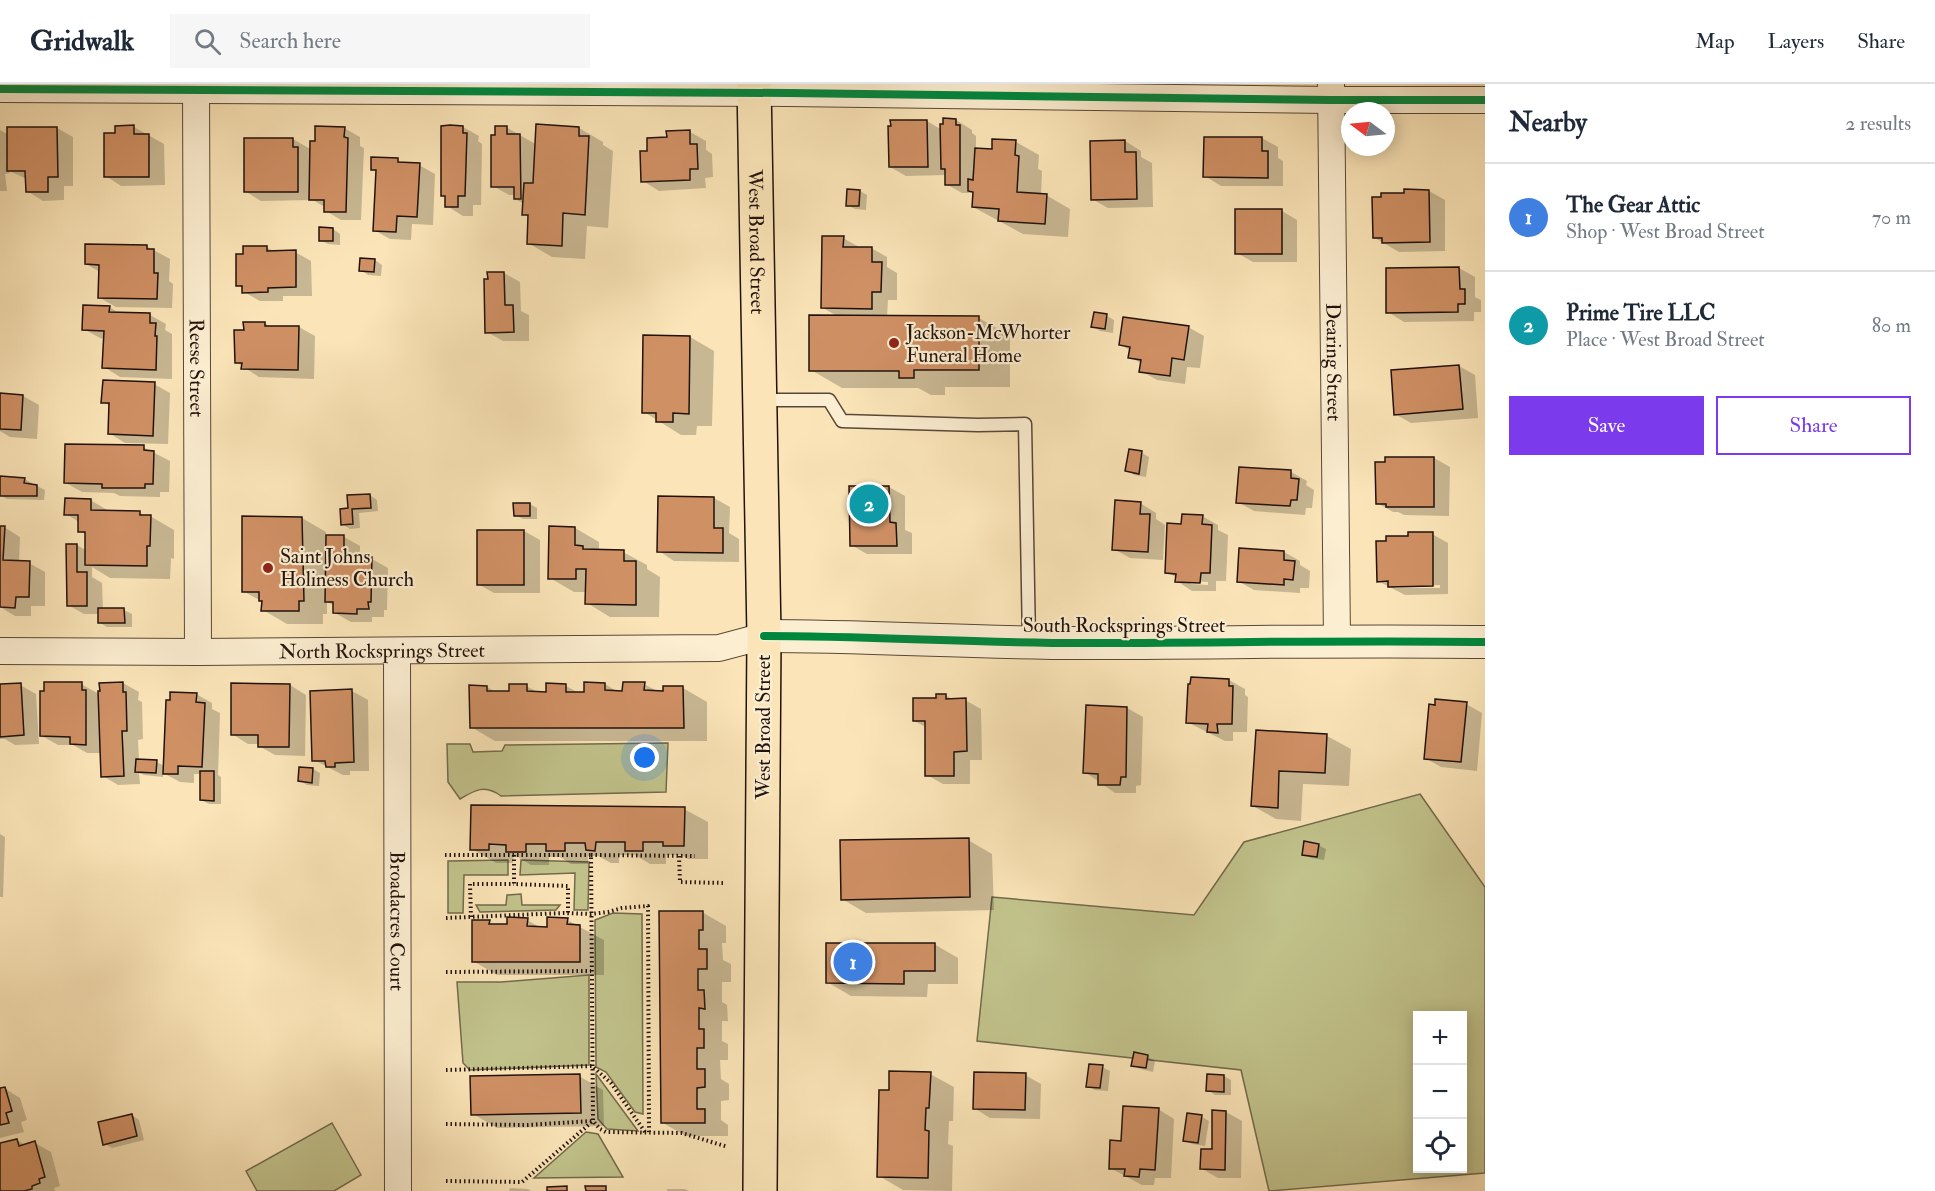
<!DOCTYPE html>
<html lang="en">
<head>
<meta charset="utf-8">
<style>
  :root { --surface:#fff; --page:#f6f6f7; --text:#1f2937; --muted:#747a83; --line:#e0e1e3; --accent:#7c3aed }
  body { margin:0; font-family:"IM FELL Double Pica",serif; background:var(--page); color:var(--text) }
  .controls { position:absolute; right:18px; bottom:18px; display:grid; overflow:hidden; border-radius:0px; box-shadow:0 3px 15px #0003 }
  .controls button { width:54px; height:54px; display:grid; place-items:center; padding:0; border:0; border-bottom:2px solid var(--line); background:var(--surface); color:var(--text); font:30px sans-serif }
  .compass { position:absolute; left:1341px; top:18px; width:54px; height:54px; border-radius:50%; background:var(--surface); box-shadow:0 3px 15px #0003; rotate:286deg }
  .you { position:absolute; left:645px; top:674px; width:21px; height:21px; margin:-15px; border:4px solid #fff; border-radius:50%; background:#1a73e8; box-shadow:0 0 0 9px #1a73e833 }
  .badge { display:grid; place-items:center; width:39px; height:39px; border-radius:50%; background:var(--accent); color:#fff; font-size:20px; font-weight:700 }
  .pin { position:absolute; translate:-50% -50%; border:3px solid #fff; box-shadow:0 2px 6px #0006 }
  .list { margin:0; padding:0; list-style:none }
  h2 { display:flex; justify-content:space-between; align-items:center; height:78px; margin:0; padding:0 24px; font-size:26px }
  h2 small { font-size:20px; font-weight:400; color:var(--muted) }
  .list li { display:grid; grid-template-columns:39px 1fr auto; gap:18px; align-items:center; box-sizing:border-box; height:108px; padding:0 24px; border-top:2px solid var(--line) }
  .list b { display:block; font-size:22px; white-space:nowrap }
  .list p { margin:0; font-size:20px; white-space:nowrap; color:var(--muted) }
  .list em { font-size:20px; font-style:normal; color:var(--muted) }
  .actions { display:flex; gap:12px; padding:18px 24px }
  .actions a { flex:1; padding:14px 0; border:2px solid var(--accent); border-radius:0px; text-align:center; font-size:21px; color:var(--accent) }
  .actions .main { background:var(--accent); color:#fff }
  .icon { flex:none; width:33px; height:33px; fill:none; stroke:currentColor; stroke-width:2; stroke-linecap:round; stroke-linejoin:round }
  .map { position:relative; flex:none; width:1485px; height:1107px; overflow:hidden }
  header { display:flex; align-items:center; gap:36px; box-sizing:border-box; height:84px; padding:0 30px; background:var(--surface); border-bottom:2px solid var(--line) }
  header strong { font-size:28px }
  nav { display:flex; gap:33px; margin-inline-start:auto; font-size:21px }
  .search { width:420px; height:54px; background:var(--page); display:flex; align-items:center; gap:15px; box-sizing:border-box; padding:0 21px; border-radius:0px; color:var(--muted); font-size:22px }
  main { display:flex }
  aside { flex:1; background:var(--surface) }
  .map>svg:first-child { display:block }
</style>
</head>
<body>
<header>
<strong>Gridwalk</strong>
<div class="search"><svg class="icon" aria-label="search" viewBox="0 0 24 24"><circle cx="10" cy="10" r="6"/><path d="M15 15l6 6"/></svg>Search here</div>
<nav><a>Map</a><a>Layers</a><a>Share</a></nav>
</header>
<main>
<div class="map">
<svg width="1485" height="1107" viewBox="0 0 1485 1107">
  <rect width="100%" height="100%" fill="#fbe5b8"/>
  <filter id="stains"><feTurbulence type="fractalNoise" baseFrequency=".00333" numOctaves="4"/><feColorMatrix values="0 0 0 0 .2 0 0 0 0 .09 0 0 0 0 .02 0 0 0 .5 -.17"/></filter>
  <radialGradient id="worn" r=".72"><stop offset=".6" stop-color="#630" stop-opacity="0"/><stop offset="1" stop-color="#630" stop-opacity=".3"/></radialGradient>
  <path fill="#c2c38c" stroke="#726a4c" stroke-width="1.5" fill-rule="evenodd" d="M668,659L666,708L501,712C485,700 475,706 460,715L448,698L447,660H470L473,668L502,667L505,661Z
    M1420,710L1485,803V1089L1269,1107L1241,986L977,957L992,813L1194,831L1244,758ZM1418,932H1462V1084H1418Z
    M508,776V791H464L463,829H448V777Z
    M521,776L589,778L588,826H574L575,789L520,791Z
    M521,810L522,821H560L556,826L480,828L476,821H506L507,811Z
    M613,829L642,830L643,1030L635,1028L606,988L596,983L595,836Z
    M589,891V981L470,986L463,979L457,898H501Z
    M596,990L638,1047L607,1045L598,1035Z
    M332,1039L361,1091L334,1107H257L246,1087Z
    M586,1048L598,1050L623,1093L534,1094Z"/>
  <path fill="#0003" fill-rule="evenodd" d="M956,36L972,46V49L976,52V66L993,67L1016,58L1039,71L1038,85L1042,87L1041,111H1046L1070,125L1068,153L1023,150L973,123L975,109H962L946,100V91L906,92L890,83L927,37L942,46Z
    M134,43L164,60L165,101L121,102L106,92Z
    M463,43L479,52L478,57L482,60L481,121H473V132H463L447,122V114L442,111Z
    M506,43L537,61L579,44L603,58V61L613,67L608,144L587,142L585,175L552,173L528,159L530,134L523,130L524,120L515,115V111H509L493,102L497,52Z
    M57,44L73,53V102H64V116L43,117L27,107V95L9,87L10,89L5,90L7,107H0V46L9,51Z
    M344,44L360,53V62L364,64L361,136H341L326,127V124L313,116L261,117L245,107L293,55L312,66Z
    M690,48L706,57V66L712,70L713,93L705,94L706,104L659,107L643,97L649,68L668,54Z
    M1262,54L1278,63V74L1283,77V102H1221L1205,92Z
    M1125,57L1141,67V73L1152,79L1153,123L1108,124L1092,115V58Z
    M398,76L406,80L419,81L435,90L433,141L412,140L411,156L390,155L374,146L377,87L372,85Z
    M860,107L867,111L866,126L855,125L847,121Z
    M1429,107L1445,116V167L1399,168L1375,154L1405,111Z
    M1282,127L1297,136V178H1253L1237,169Z
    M333,145L340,150V161L328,160L320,156Z
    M843,154L859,163L871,164L887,173V183L897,189V216H888L887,233L979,234L1010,252V303H945V311H931L918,304H842L811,286L839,233L823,224Z
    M146,162L170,175L169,197L173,200L172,224L116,223L100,214V188L86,180Z
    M266,163L275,168H295L311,177L312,212H283V217H260L244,208V205L238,201Z
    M362,175L375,176L382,181L381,192L368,191L361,186Z
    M1459,184L1475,193V213L1481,216V228H1474V237L1404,238L1388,228Z
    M504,189L520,198L521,227L529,231V257H503L487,248Z
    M109,223L121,230L150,231L166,240L165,246L172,250V295L120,293L104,283L105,255L100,254L84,245Z
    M1095,230L1107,232L1114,236L1113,249L1100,247L1093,242Z
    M265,239L272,244L299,243L315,252L314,295L259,293L236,278L245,248Z
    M1188,243L1204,252L1200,284L1187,283L1185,300L1157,296L1141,287L1142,280L1130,273L1131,267L1121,261Z
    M690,253L714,267L712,342H697L696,351H681L644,328Z
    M1459,282L1475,291L1478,334L1411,339L1395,330Z
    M154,300L170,309L168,360L125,359L109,349L110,322L103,318Z
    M0,311L23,312L39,321L37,355L10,353L0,347Z
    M143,363L170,377L169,408H160V413L120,412L114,409L82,408L66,399Z
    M1142,369L1149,373L1146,393L1134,391L1127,386Z
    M1434,374L1450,383L1449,432L1404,431L1398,428H1393L1377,419Z
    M1291,388L1307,397L1306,401L1314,406L1312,424H1306L1305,431L1254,427L1238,418Z
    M24,395L32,399V402H37L45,406L44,416L7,415L0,411Z
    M889,403L905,412V446L912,449V470H867L851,461L850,404Z
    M370,411L377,416L378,427L359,429L360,444L350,445L342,440L349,426Z
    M714,414L730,423L729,449L739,455V478L674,477L659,467Z
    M90,416L111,428L140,429L146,432H150L174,446V475L171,474L170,495L110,494L92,483V493L102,499L103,526H124L132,530V543H107L100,539L99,530H84L68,521L77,461L87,467V451L79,447V438L66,430Z
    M1140,419L1156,429V435L1165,441L1163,476L1130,474L1114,465Z
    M530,420L537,424V435H523L515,431Z
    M1202,432L1218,441V446L1228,451L1226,497H1216V507H1192L1177,497V494L1167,488L1183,441ZM1188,497L1208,498V501L1191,500Z
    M244,434H302L326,448V453H344L360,462V475H372L388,484L387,526H384V533H372V538H351L335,529V522L327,518V530H323V540H287L263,526V518L243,507Z
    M0,443H4L20,453L19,479H29L45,488V522H31V532H15L0,523Z
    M575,444L599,458V467L623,468L647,481V485L660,493L659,533H610L587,519V508H574L550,494Z
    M524,447L540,456V509H494L478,500Z
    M1432,450L1448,459V510L1405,511L1378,497L1388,458ZM1390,501H1440V504H1396Z
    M1240,466L1284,468L1300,477V481L1310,487L1309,504H1300V509L1254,506L1238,497Z
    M1229,596L1245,605V611L1248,613L1247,648H1233V657H1225L1187,638Z
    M123,599L139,608L138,616L142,618L143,655L138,656L139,676L156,678L165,682L196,610L212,619V625L220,629L218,691L221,693V720H209L201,716V690H194V699L180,698L163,689V693L144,691L139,689L140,700L118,701L103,692L102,669H87L73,661H58L42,652L81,600L99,610Z
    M605,600L618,608H624L644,600L659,608H664L665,603L683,604L707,618V657H495L471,643L487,603L496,608H511L526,602L539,609L548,610L566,602L579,609H585Z
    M0,601H20L36,610L39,660L15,661L5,655H0Z
    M290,601L306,611L305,672L275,671L259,662V660H248L232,650Z
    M352,607L368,616L369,687H350V691H343L314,676Z
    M945,611L954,616H965L981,625L982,676H970V700H943L927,691L926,643L914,637L938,616Z
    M1466,620L1482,629L1477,687L1441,683L1425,674Z
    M1127,624L1143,633L1141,701L1136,702V709H1115L1085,688Z
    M1257,648L1327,652L1351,665L1349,702L1303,700L1301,737L1276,735L1253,722Z
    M313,685L320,689L319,702L307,701L299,696Z
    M472,722L684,725L708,738V775H688L682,771H666V780H650L635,771H619V779H611L598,772H588V780H571L560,773H549V781H531L518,773H513V779H496L472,765Z
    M0,750L5,753L3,813H0Z
    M968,756L992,770L994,826L866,829L842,815Z
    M1318,761L1326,765L1324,776L1311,774L1303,770Z
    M702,828L726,842V859H722L723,876L731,880V898H722V918L727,921L728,937H722V957L728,960V976H720L721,995L729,1000V1016L721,1017V1036L728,1041V1052H686L663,1039Z
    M527,836L541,844H548L567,836L604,856V891H497L473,877L489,838L496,842H509Z
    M934,860L958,874V900H928L927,913L851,912L827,898Z
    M1135,970L1148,973L1155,977L1153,988L1140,985L1133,981Z
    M1102,983L1110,987L1108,1007L1095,1006L1088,1002Z
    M930,990L954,1003L953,1037H949L948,1060L953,1062L952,1107L903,1106L879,1092L890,1008Z
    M1025,991L1041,1000L1040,1035L990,1034L974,1024Z
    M579,992L603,1006L604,1042L497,1044L473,1030Z
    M1224,992L1231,996V1011H1215L1208,1006Z
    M4,1004L20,1014L27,1036L21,1038L24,1048L0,1054V1006Z
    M1158,1025L1174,1035L1171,1094H1155L1154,1101H1142L1110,1084L1123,1058Z
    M1226,1028L1242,1037L1241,1094H1218L1202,1085L1213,1067Z
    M132,1031L139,1036L144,1056L112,1064L105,1060Z
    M1202,1033L1209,1037L1205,1062L1192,1060L1184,1056Z
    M17,1056L25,1061L35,1059L51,1068L60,1102L54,1104L55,1107H0V1061Z
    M510,1104L528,1105L531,1107H509Z
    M667,1105H685L689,1107H667Z"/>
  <path fill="#cf9064" stroke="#21120d" stroke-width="1.5" d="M943,34L956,35V41H960V101H945V85H941L940,40H943Z
    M890,36H927L928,83H889L888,42H891Z
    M536,40L579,43V52H589L585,131L563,129L562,162L527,160L528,131H522L524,99H533Z
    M134,41V50H149V93H104V49H115V42Z
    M450,41L463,42V49H467L465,112H458V123H445V112H441V42Z
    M315,42L345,43L344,53L348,54L346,128H324V116H309L310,57H315Z
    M495,42H507V50H520L521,115H514V103H491V51H495Z
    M7,43H57L58,93H48V108H26L25,87H7Z
    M690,46V60H697L698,85H690V96L641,98L640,67H647V54L667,53L666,47Z
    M1204,53H1262V67H1268V94L1203,93Z
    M244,54H293V63H298V108H244Z
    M992,55L1016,56L1015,71L1019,72L1017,108L1047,110L1045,140L998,137L999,125L972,123L973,108L968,107V95L973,96L975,64L992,65Z
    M1125,56V68H1136L1137,115L1091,116L1090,57Z
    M371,73L398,74V78L420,79L417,133L397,132L396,148L373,147L376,86H371Z
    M847,105L860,106L859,122H846Z
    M1404,105L1429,106L1430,158L1382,159V154H1373L1372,113H1381V109H1404Z
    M1235,125H1282V170H1235Z
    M319,143L333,144V157H319Z
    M822,152H844L843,163H872V178H882L881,208H872V225L821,224Z
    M85,160L147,161V165H154V189H158L157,215L98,214L99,181L85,180Z
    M243,162H267V167L296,166V203L268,204V208L242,209V202H236V170H243Z
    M360,174L375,175L374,188L359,187Z
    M1459,183L1460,205H1465V220H1458V228L1386,229V184Z
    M487,188H504L505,221H513L514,248L485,249L484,195H488Z
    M83,221L110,222L109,228L150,229V239H156L155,252H157L156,286L102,284L104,247L82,246Z
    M1094,228L1107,230L1105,245L1091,243Z
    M809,231L979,232V286H914V294H899V287H809Z
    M1123,233L1189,242L1184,276L1172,274L1170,292L1139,288L1141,276L1128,274L1130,263L1119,261Z
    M243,238H265V242H299L298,286L241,285L242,279H235L234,246H244Z
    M643,251L690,252L689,330L673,329V338H656V329H642Z
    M1459,281L1463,325L1394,331L1391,286Z
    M103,296L155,298L153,352L108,350L109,319H101Z
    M0,309L23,311L21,346L0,345Z
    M65,360L144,361V366L154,367L153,400H145V404H102V400L64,399Z
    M1129,365L1142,367L1139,390L1125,387Z
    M1385,373H1434V423H1386V420H1376L1375,378H1385Z
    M1239,383L1291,386V394L1299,395L1297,416H1291L1290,422L1236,419Z
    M0,392L25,394L24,399L37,401V412H0Z
    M849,402H889L890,438L896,439L897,462H850Z
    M370,410L371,424L352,425L353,440L341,441L340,425L348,424L347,411Z
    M658,412L714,413V444H723V469L657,468Z
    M65,414L91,415V426L140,427V431H151L150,462H147V482L85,481V448H78V431H64Z
    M1115,416L1141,418L1140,430H1150L1148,468L1112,466Z
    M513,419H530V432H514Z
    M1182,430L1203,431L1202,440L1212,441L1210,489H1201L1200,499L1175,498L1176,490L1165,489L1167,439L1181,440Z
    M242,432L302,433L304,517H299V527H261L262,517H259V508H242Z
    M0,442H5L3,476L30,477L29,513H16L15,524L0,523Z
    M549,442L575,443V461L583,462V465L624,466V477H636V521L585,520L586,485H576V495H548Z
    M477,446H524V501H477Z
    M1408,448H1433V502L1388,503V497L1377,498L1376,457H1386V452H1408Z
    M326,451H344V473H372L371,518H368L369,525H357V530L333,529V518H325Z
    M66,460H77V488H87V522H67Z
    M1239,464L1284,467V476L1295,477L1293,496L1284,495V501L1237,498Z
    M98,524H124L125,539H98Z
    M1191,593L1229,595V602H1233L1232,640H1217L1218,649L1207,648L1208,640L1186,639L1188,600H1190Z
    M44,598H82V606H86V661L70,660V653L40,652V607H44Z
    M123,598V608H126L127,647H122L124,692L101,693L98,607H100L99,599Z
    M584,598L605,599V606L622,607L623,598H645L644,606L663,607V602H683L684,644H470L469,601L487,602V607H509V600H527V607L546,608V599L566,600V608H584Z
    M21,599L24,651L0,653V600Z
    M231,599L290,600L289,663H258V651H231Z
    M352,605L354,678L335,679V683H326L325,677H312L310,607Z
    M170,608L197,609L196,618L205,619L202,683L178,682V690H163L166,616H170Z
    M936,610H946V615L966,614L967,667L954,668V692H925V637H913V614H936Z
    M1435,615L1467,618L1461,678L1424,675L1429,620L1435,621Z
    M1086,621L1127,623L1126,693H1121L1120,701H1098V690L1083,689Z
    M1256,646L1327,650L1325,689L1279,687L1278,724L1251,722Z
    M136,675L157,676L156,689L135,688Z
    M299,683L313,684L312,699L298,697Z
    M200,687H214V717L200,716Z
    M471,721L685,723L684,762H663V758H643V767H625V758H596L595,767L586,766L585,759H565V767H546V760H526V768H506V761L489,760V766H470Z
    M969,754L970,813L841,816L840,756Z
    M1304,757L1319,760L1317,773L1302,771Z
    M659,827H703V846H699V865H707V885H698V906H704L705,925L699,924V945H704V964H697V985H705V1003L697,1004V1025H705V1039H661Z
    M507,833L528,834L527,842L547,843V833L568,834L567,840L580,841V878H472V836H490L489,840H507Z
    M826,859H935V887H904V900L826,899Z
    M1134,968L1148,971L1146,984L1131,982Z
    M1089,980L1103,981L1100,1004L1086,1003Z
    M889,987L931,988L929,1024H926L925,1046L929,1047L928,1094L877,1093L879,1006H889Z
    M974,988L1026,989L1025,1026L973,1025Z
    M580,990L581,1029L471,1031L470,992Z
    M1207,990L1224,991V1008L1206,1007Z
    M5,1003L12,1027L6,1029L9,1039L0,1041V1004Z
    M1123,1022L1159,1024L1155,1086L1140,1085L1139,1093L1124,1092L1125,1085H1109L1110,1056L1121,1057Z
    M1212,1026L1226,1027L1225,1086L1200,1085L1201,1065H1212Z
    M1187,1029L1202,1031L1198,1059L1183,1057Z
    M132,1030L137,1052L103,1061L98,1038Z
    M17,1055L19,1062L35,1057L45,1093L39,1095L40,1099L32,1102V1105L24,1107H0V1059Z
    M567,1102V1107H547V1103Z
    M585,1102H606V1107H586Z"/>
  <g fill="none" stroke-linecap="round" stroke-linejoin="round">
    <defs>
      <path id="service" d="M761,316H829L842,337L978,341L1025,340L1029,557"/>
      <g id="minor">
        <path id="s1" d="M196,0L198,568"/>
        <path id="s2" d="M1331,0L1337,556"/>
        <path d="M0,5L788,9L1331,16H1485"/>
        <path id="s3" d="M0,567L198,568L719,564L764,552"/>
        <path id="s4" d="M397,567L398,1107"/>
      </g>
      <path id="tertiary" d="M764,552C870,552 975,559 1081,559C1216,559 1350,556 1485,558"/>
      <g id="primary">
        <path id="s5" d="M754,0L764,552L760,1107"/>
      </g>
    </defs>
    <use href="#service" stroke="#584738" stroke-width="15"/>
    <use href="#minor" stroke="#584738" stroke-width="28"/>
    <use href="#tertiary" stroke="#584738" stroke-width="34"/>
    <use href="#primary" stroke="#21120d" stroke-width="36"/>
    <path stroke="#21120d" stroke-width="4" stroke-dasharray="1.5 3" stroke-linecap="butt" d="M445,771H591L593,1037L600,1045L606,1048L682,1049L728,1063
      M514,771V800L568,802V829
      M591,771L695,772
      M679,772L680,798L724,799
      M471,833L470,800H514
      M446,834L563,829L591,830L608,828L622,824L648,822L649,1049
      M446,888L591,887
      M446,986L592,982L611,999L645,1048
      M446,1040L527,1041L592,1037
      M446,1097L522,1098L593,1037"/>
    <use href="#service" stroke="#fceed1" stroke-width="12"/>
    <use href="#minor" stroke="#fceed1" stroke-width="26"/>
    <use href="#tertiary" stroke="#fceed1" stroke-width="32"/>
    <use href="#primary" stroke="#fbe5b8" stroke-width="33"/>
    <defs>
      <path id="cycleway" d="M0,5L788,9L1331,16H1485
        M764,552C870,552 975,559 1081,559C1216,559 1350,556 1485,558"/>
    </defs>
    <use href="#cycleway" stroke="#fceed1" stroke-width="11"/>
    <use href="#cycleway" stroke="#00873e" stroke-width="8"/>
  </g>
  <g fill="#8f2418" stroke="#fceed1" stroke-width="2">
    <circle cx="894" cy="259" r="6"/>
    <circle cx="268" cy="484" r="6"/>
  </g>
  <g text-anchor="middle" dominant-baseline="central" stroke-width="4.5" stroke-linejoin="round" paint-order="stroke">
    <g font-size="20" fill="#21120d" stroke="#fceed1">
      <text stroke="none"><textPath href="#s5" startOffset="158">West Broad Street</textPath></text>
      <text stroke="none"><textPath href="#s2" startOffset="278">Dearing Street</textPath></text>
      <text stroke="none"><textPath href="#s1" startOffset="284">Reese Street</textPath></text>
      <text x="1124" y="541">South Rocksprings Street</text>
      <text stroke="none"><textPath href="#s3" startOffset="382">North Rocksprings Street</textPath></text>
      <text transform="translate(763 643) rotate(-90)">West Broad Street</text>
      <text stroke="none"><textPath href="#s4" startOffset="270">Broadacres Court</textPath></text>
    </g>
    <g font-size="20" fill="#21120d" stroke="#fceed1" text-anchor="start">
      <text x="906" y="248">Jackson-McWhorter<tspan x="906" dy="23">Funeral Home</tspan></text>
      <text x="280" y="472">Saint Johns<tspan x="280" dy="23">Holiness Church</tspan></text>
    </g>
  </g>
  <rect width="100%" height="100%" filter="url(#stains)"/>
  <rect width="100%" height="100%" fill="url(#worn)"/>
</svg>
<div class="controls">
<button>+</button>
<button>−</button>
<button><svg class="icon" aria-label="locate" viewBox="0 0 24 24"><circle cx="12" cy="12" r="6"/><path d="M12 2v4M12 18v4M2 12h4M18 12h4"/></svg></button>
</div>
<svg class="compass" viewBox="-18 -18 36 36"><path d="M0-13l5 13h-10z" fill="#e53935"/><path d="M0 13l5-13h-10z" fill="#747a83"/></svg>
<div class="you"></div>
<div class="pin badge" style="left:853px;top:878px;background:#3f7fe0">1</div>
<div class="pin badge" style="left:869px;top:420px;background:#0f9aa8">2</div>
</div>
<aside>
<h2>Nearby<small>2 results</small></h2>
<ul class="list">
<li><span class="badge" style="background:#3f7fe0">1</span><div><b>The Gear Attic</b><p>Shop · West Broad Street</p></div><em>70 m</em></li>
<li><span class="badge" style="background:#0f9aa8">2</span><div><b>Prime Tire LLC</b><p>Place · West Broad Street</p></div><em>80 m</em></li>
</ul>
<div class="actions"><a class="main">Save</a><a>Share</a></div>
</aside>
</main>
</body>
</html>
